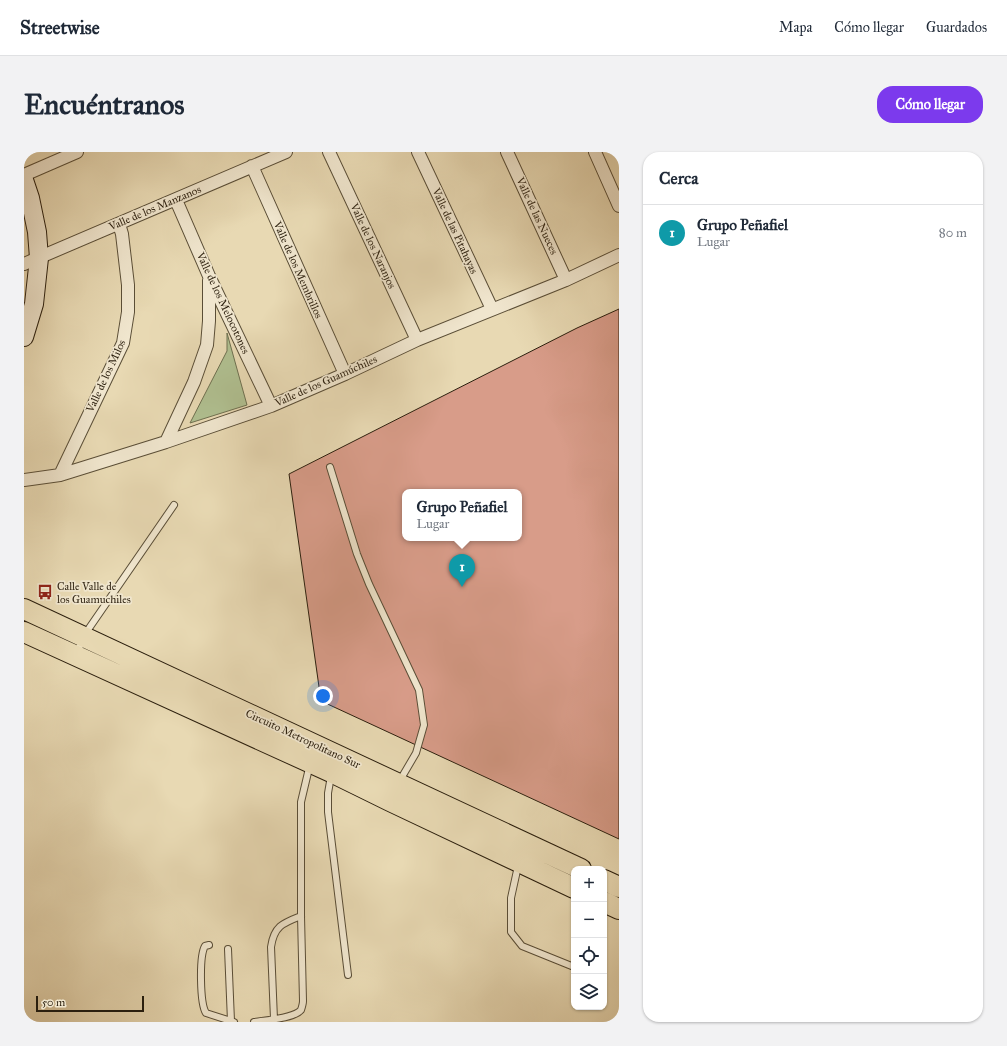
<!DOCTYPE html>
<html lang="es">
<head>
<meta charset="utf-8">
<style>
  :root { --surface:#fff; --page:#f2f2f3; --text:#1f2937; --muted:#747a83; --line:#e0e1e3; --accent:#7c3aed }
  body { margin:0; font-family:"IM FELL Great Primer",serif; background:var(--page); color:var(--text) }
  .controls { position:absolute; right:12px; bottom:12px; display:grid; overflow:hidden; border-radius:8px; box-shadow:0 1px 3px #0004 }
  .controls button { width:36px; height:36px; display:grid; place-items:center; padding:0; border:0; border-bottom:1px solid var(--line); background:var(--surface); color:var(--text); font:20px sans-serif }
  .scale { position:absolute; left:12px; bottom:10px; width:108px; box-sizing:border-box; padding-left:4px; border:2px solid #2b1f0e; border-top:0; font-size:11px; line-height:14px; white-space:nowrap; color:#2b1f0e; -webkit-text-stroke:3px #f0e6ce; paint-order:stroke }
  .you { position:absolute; left:299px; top:544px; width:14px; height:14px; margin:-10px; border:3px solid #fff; border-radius:50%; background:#1a73e8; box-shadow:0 0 0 6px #1a73e833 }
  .badge { display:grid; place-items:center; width:26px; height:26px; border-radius:50%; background:var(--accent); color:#fff; font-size:13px; font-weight:700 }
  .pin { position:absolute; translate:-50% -33px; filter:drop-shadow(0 1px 2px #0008) }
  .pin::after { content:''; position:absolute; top:21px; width:14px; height:12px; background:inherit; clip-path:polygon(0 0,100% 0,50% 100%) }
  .popup { position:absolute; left:378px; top:337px; width:120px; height:52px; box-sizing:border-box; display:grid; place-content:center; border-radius:8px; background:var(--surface); filter:drop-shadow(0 1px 3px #0005); font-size:13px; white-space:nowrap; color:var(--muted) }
  .popup b { font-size:15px; color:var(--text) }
  .popup::after { content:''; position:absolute; left:50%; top:100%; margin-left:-8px; border:8px solid transparent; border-top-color:var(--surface) }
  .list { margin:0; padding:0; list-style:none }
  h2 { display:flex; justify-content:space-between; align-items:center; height:52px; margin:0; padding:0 16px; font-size:17px }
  h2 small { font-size:13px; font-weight:400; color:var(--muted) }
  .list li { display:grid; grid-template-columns:26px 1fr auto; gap:12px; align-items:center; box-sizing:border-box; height:56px; padding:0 16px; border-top:1px solid var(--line) }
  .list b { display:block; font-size:15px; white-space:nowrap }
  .list p { margin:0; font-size:13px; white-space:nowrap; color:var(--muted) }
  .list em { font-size:13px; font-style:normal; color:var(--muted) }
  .icon { flex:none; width:22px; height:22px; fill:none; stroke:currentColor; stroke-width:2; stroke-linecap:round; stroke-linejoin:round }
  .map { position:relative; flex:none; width:595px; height:870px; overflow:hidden; border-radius:16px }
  header { display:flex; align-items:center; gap:24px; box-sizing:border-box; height:56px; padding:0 20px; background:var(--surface); border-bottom:1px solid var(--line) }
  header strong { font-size:19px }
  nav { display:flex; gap:22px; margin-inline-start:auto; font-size:14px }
  .intro { display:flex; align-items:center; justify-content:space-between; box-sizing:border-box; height:96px; padding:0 24px }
  h1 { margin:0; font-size:28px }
  .button { padding:10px 18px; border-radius:16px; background:var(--accent); color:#fff; font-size:14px; font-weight:700 }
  main { display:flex; gap:24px; padding:0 24px }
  aside { flex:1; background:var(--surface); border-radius:16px; box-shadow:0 1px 3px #0004 }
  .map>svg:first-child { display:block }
</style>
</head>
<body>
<header>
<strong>Streetwise</strong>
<nav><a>Mapa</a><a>Cómo llegar</a><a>Guardados</a></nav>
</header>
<div class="intro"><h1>Encuéntranos</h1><a class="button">Cómo llegar</a></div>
<main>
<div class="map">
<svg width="595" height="870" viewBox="0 0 595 870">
  <rect width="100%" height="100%" fill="#e8d9b3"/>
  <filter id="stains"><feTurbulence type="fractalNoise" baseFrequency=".005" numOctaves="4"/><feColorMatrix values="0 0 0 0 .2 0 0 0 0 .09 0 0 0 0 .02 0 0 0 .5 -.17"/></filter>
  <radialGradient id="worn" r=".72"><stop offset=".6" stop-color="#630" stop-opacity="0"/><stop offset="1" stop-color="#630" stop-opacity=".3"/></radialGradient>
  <path fill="#b0c091" stroke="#6e7050" d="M203,181L223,253L166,271L203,199Z"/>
  <path fill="#d89c89" stroke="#2b1f0e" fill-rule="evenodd" d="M595,157V687L297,549L265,322L553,176ZM381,340H495V386H381Z"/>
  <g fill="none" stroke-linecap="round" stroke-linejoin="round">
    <defs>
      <path id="lane" d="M306,315L333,402L345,432L395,538L400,573L392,601L375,630
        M53,502L59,485L150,353
        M307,624L304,641V660L324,823
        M494,714L487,746V780L498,794L550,815
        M185,793L181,794C175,804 176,852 182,861L210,870
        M204,797L207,869
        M250,867L247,795C250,774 259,771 277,764
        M230,870C241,868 269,867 277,858C278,855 279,852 279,849L277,764V650L286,612"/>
      <path id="street" d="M305,0L393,188
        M394,0L468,157
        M483,0L542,128
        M571,0L595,54
        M228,14L321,222
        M0,23L53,0
        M152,48L185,124L247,254
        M0,112L262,0
        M142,290L170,230L183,193L185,169V128
        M36,323L99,191L104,160V133L98,82L95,72
        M0,328L36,323L142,290L247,254L321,222L393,188L542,128L595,103"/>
      <path id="secondary" d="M0,28L6,46L13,80L15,106L10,152L0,185"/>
      <path id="primary" d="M0,457L557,717
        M0,480L307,620L366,649L550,736
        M580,728L595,735
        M580,750L595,757"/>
    </defs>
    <use href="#lane" stroke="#5a4e37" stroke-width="8"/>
    <use href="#street" stroke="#5a4e37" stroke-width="14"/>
    <use href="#secondary" stroke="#2b1f0e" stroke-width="20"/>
    <use href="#primary" stroke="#2b1f0e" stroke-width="22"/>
    <use href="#lane" stroke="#f0e6ce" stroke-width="6"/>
    <use href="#street" stroke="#f0e6ce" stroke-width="12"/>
    <use href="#secondary" stroke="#f0e6ce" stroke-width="18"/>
    <use href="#primary" stroke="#e8d9b3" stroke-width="20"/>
  </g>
  <defs>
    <symbol id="bus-bare" viewBox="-9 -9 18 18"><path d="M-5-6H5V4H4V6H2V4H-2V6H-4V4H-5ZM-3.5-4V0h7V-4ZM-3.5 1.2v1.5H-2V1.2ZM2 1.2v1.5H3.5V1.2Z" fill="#8f2418" stroke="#f0e6ce" stroke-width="2.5" paint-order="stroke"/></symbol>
  </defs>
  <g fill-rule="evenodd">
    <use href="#bus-bare" x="10" y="429" width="22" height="22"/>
  </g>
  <g text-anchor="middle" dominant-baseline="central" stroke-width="3.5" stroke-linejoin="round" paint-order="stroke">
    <g font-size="11" fill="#2b1f0e" stroke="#f0e6ce">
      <text transform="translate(131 56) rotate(-23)">Valle de los Manzanos</text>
      <text transform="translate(513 64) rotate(65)">Valle de las Nueces</text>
      <text transform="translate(431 79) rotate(65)">Valle de las Pitahayas</text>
      <text transform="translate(349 94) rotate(65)">Valle de los Naranjos</text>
      <text transform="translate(274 118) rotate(66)">Valle de los Membrillos</text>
      <text transform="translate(199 151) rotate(65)">Valle de los Melocotones</text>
      <text transform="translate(82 224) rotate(-65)">Valle de los Milos</text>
      <text transform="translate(302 229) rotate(-24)">Valle de los Guamúchiles</text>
      <text transform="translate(279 587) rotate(25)">Circuito Metropolitano Sur</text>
    </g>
    <g font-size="11" fill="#2b1f0e" stroke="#f0e6ce" text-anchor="start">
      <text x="33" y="434">Calle Valle de<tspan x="33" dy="13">los Guamuchiles</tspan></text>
    </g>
  </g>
  <rect width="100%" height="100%" filter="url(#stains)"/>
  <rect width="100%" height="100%" fill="url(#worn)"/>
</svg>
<div class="controls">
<button>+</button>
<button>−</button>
<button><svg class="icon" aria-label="locate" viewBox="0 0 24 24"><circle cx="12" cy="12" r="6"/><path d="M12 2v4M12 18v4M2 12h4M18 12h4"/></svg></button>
<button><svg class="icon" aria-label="layers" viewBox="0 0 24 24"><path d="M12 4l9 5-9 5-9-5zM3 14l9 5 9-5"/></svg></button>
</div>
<div class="scale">50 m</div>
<div class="you"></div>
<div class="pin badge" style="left:438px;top:435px;background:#0f9aa8">1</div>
<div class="popup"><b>Grupo Peñafiel</b>Lugar</div>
</div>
<aside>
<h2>Cerca<small></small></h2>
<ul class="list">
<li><span class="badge" style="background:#0f9aa8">1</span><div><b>Grupo Peñafiel</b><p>Lugar</p></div><em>80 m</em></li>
</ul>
</aside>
</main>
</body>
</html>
